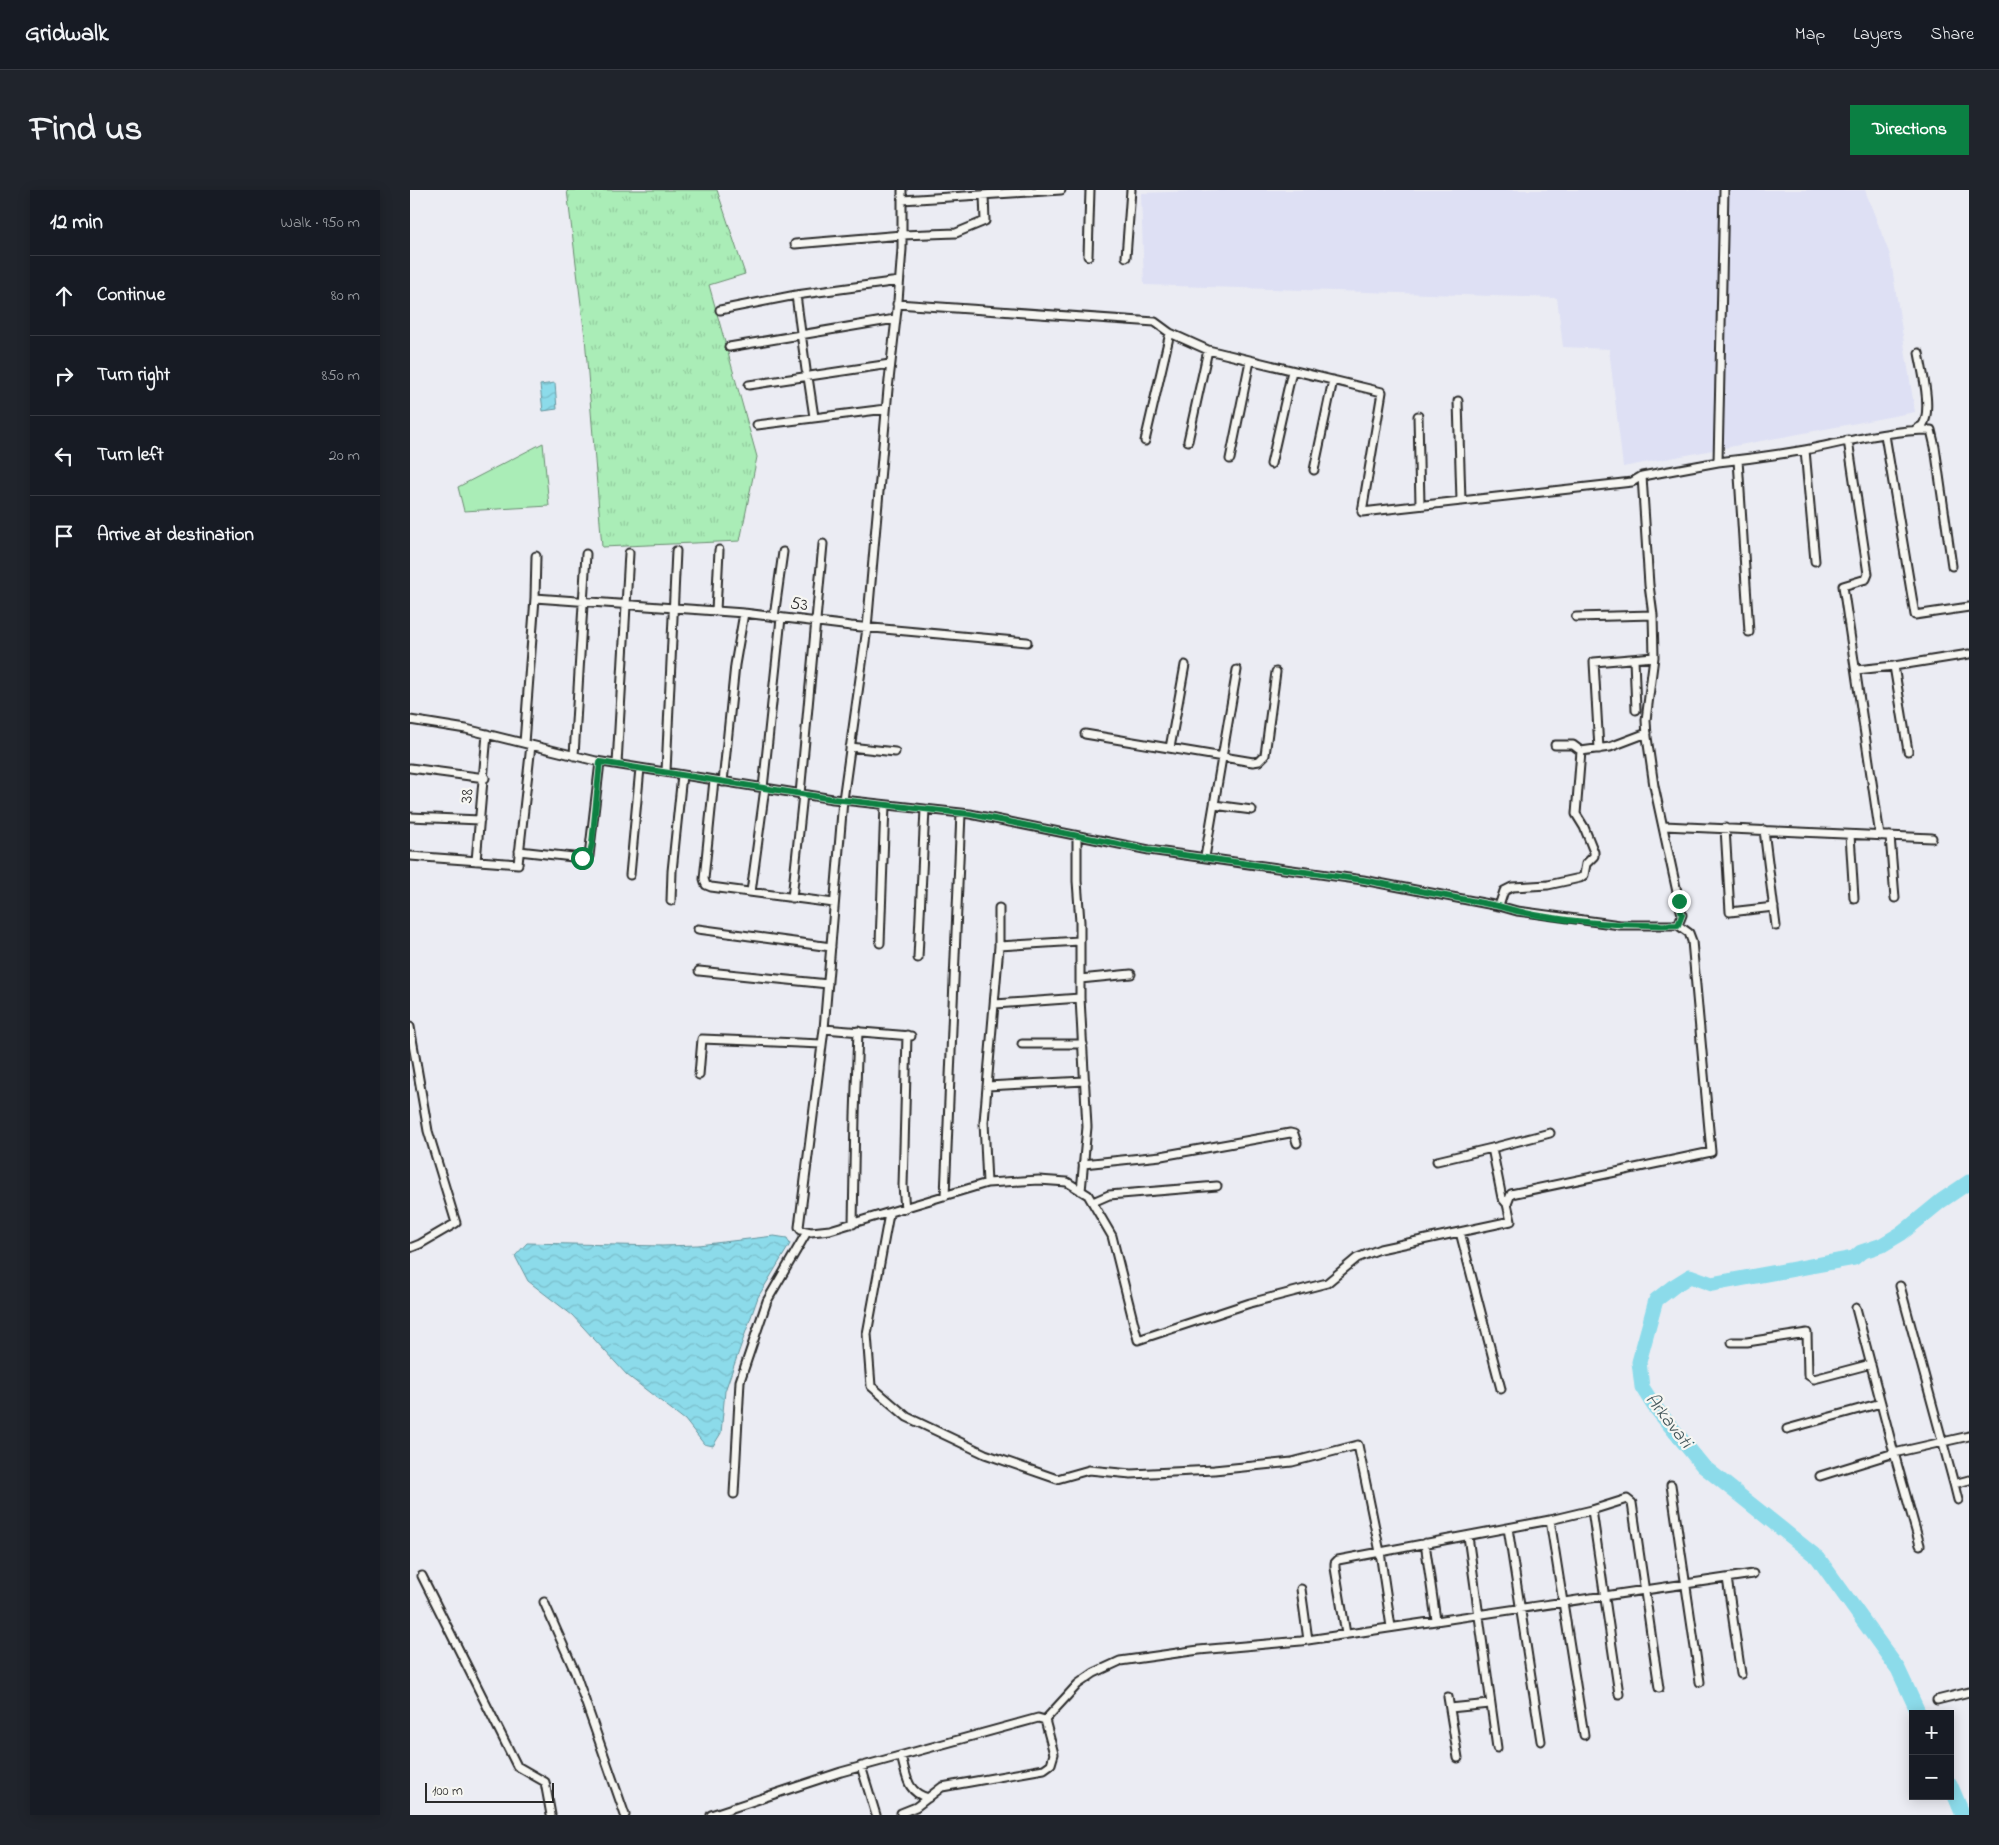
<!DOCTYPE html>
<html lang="en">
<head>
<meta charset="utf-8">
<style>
  :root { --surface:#171b24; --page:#20242c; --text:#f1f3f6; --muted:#9ea1a6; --line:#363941; --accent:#0b8043 }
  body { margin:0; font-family:"Indie Flower",sans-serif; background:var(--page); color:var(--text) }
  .controls { position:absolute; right:15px; bottom:15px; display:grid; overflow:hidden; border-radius:0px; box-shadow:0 2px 12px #0003 }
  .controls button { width:45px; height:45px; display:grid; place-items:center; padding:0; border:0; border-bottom:1px solid var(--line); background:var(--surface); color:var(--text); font:25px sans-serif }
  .scale { position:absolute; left:15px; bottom:12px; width:129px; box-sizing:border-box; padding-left:5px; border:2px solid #2b2b2b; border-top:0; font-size:14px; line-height:18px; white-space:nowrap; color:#2b2b2b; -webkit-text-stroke:4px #f6f6f2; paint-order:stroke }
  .stop { position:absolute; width:15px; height:15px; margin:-11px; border:4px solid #0b8043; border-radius:50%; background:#fff }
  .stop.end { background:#0b8043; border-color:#fff; box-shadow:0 1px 5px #0008 }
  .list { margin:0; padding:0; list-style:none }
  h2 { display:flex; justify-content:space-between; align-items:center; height:65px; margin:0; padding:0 20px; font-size:21px }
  h2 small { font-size:16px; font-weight:400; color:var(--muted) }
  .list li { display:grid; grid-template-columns:32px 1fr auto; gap:15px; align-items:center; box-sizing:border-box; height:80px; padding:0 20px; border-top:1px solid var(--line) }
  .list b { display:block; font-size:19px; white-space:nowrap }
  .list em { font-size:16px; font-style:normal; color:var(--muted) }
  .icon { flex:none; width:28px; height:28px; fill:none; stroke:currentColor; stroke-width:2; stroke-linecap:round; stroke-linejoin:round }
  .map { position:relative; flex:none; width:1559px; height:1625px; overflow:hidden; border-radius:0px }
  header { display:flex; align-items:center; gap:30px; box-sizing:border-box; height:70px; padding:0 25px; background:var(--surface); border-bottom:1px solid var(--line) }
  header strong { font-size:24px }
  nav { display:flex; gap:28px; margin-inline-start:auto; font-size:18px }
  .intro { display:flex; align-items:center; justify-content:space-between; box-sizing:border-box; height:120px; padding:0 30px }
  h1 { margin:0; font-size:35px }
  .button { padding:12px 22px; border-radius:0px; background:var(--accent); color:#fff; font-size:18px; font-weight:700 }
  main { display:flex; gap:30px; padding:0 30px }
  aside { flex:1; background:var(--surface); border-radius:0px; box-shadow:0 2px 12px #0003 }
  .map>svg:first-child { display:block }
</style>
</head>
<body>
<header>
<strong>Gridwalk</strong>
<nav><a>Map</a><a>Layers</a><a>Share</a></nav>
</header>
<div class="intro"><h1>Find us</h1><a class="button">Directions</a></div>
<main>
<aside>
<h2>12 min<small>Walk · 950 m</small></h2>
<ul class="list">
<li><svg class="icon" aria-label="ahead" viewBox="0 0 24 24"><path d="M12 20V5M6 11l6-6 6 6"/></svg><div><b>Continue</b></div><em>80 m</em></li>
<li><svg class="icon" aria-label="right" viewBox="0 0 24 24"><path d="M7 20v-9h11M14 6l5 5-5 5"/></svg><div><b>Turn right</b></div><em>850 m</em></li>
<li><svg class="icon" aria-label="left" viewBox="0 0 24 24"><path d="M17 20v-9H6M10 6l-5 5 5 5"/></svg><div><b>Turn left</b></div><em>20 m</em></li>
<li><svg class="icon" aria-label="arrive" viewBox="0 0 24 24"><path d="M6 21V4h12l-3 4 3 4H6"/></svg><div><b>Arrive at destination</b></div></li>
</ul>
</aside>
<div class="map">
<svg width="1559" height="1625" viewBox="0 0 1559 1625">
  <defs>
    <pattern id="grass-tufts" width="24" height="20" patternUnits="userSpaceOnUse" patternTransform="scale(1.25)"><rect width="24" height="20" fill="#aaedb7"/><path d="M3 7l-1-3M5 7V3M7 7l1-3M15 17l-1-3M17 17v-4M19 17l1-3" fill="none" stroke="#92cb9e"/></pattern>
    <pattern id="water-waves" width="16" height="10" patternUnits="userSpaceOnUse" patternTransform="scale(1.25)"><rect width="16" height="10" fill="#8cdbea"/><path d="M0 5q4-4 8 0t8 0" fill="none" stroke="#79bcc9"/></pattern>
  </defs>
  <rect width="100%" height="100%" fill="#ebecf3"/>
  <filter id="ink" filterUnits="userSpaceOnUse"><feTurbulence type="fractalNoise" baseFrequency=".02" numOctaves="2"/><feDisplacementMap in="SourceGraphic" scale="10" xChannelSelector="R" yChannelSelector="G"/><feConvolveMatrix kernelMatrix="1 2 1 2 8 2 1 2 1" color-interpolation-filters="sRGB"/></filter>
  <g filter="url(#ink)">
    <path fill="#dee0f4" d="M812,0H1455L1480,65L1505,222L1213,277L1199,159L1153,157L1147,108L734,95L731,3Z"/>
    <path fill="url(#grass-tufts)" stroke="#6a8c71" d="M157,0H307L335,84L299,95L347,267L330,351L192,357L175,147Z"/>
    <path fill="#aaedb7" stroke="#6a8c71" d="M133,253L139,316L54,321L48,297Z"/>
    <path fill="url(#water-waves)" stroke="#65959e" d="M145,193L147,219L133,221L130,195Z
      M364,1046L377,1048L380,1054L348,1107L315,1201L311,1243L303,1256L294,1254L275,1230L217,1185L162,1125L118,1091L105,1066L117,1053L252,1056L288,1055Z"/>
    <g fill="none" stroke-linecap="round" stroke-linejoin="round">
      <path stroke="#8cdbea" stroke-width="15" d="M1509,1524L1488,1479L1408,1368L1293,1276L1244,1216L1232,1197L1229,1172L1246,1110L1264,1096L1280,1086L1302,1094L1444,1068L1451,1062L1472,1055L1492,1043L1531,1011L1559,992
        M1540,1594L1553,1625"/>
      <defs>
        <path id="minor" d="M492,10L651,0
          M385,54L492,45L546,43L575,31L574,5
          M678,66L680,0
          M716,67L721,0
          M386,105L396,180
          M487,114L745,132L760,143L798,160L972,202L952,322L1222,292L1232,286L1308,272L1314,0
          M310,120L386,105L489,91
          M319,157L485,129
          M398,187L404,227
          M339,195L480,174
          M1048,211L1051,311
          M1008,226L1010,315
          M347,235L476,219
          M1505,240C1506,239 1512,236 1512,236C1523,222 1512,180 1509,163
          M1475,245L1505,425L1559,417
          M1438,250L1458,384L1456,389L1433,396L1470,646
          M735,251L760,143
          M778,251L798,160
          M1395,260L1405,371
          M820,269L840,171
          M1328,270L1339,442
          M1308,272C1337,269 1366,265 1395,260C1436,252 1479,240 1521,240L1525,257L1542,376
          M861,274L882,181
          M904,280L923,190
          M1232,286L1239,395L1243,425L1244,467L1236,530L1237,547L1244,596L1272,725L1268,735
          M125,408L334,423L441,436L617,452
          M306,421L309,360
          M364,427L373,362
          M1166,427L1243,425
          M1224,469L1226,520
          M1484,476L1498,561
          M1446,480L1484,476L1559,464
          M0,530L56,539L186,571L423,609L433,610L560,624L739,660L953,690L1089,716L1107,721L1210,735H1268L1279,743L1282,751L1301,962L1101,1004L1097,1014L1101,1031L970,1059L947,1068L917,1093L840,1113L728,1150L702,1046L678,1005L657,992L629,990L577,993L420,1040L401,1042L391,1040L389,1037L414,839L433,610L457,438L478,199L488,111L492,59V0
          M675,544L843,572L849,571L855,565L866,482
          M114,553L125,408L126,366
          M1145,555H1163L1171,561
          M440,557L485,562
          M760,558L775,475
          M1189,559L1184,472L1244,467
          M164,566L176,364
          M207,574L219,363
          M0,578L75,588
          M256,582L266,361
          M304,590L294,689L296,695L301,697L424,713
          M313,592L325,475L334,423
          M353,598L371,428
          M390,604L413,354
          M804,615L842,620
          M0,627L70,630
          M1254,636L1522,648
          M1315,638L1320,722L1364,717
          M1354,640L1366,736
          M1440,645L1444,708
          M667,646V691L670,732V808L677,937L671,1001
          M1480,646L1485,708
          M109,661L172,668L179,666L190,572
          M0,666L108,674L121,555
          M795,667L827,480
          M66,671L77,544
          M220,685L230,578
          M341,702L355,598
          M382,708L393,604
          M261,711L262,681L272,585
          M1089,716L1094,701L1102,697L1138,695L1170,688L1174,685L1176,674L1184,666V662L1174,637L1166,624L1171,561L1200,557L1237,543
          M288,739L421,757
          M470,753L475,615
          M589,756L669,751
          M508,768L515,619
          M289,781L418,794
          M670,789L721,784
          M585,814L670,808
          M0,837L18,941L46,1033L10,1054L0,1058
          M414,839L501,846
          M612,854H673
          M289,885L292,849L412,854
          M577,896L675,891
          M1027,971L1082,958
          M673,974L751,966L880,943L884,944L887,953
          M577,993L574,932L589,756V718
          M535,1006L551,623
          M683,1012L699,1005L807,996
          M1097,1014L1092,1008L1082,958L1140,943
          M495,1019L493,996L497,845
          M479,1024L457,1144L461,1196L497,1227L575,1264L647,1289L679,1280L721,1284L804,1280L882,1272L948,1255L970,1362L981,1437
          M443,1034L445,925L448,841
          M1050,1042L1091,1199
          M1490,1096L1544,1294L1559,1290
          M1446,1118L1484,1263L1510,1355
          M1322,1152H1337L1397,1143L1398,1185L1404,1189L1461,1174
          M1377,1239L1471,1213
          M1410,1286L1484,1263L1559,1246
          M1544,1294L1548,1310
          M1261,1295L1290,1492
          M324,1304L330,1191L357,1111L397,1042
          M1182,1320L1209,1504
          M1140,1330L1174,1545
          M1098,1338L1131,1551
          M1058,1346L1087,1558
          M1015,1353L1026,1430
          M12,1386L107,1576L135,1592L141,1625
          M1317,1388L1331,1484
          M891,1399L898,1450
          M134,1412L165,1482L215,1625
          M936,1444L925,1378V1373L928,1370L1140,1330L1182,1320L1217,1309L1222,1313L1249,1498
          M1038,1507L1048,1568
          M1527,1510L1559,1502
          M1040,1518L1080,1514
          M635,1530L668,1494L684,1483L710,1471L789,1460L891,1451L1343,1384
          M491,1566C497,1586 496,1602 518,1608
          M451,1576L466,1625
          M301,1625L431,1582L628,1528L635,1530L644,1564L641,1574L634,1579L532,1597L506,1617L491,1623V1625"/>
      </defs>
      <use href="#minor" stroke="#2b2b2b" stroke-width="11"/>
      <use href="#minor" stroke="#f6f6f2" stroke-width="7"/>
    </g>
  </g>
  <g fill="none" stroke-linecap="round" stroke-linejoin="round" filter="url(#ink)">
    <path stroke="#0b8043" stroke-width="6" d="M172,668L179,666L182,654L190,572L423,609L560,624L738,660L953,690L1088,716C1146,733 1209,736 1268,735L1272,725L1269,711"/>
  </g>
  <g text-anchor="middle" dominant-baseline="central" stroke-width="4.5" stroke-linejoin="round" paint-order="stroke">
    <g font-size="18" fill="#2b2b2b" stroke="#f6f6f2">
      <text transform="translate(389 415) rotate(7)">53</text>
      <text transform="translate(58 606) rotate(-85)">38</text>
    </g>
    <g font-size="19" font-style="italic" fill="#43575b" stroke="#f6f6f2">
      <text transform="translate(1258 1231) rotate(52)">Arkavati</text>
    </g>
  </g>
</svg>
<div class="controls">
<button>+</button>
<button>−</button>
</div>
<div class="scale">100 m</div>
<div class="stop" style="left:172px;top:668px"></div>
<div class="stop end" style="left:1269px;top:711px"></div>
</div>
</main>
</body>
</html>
